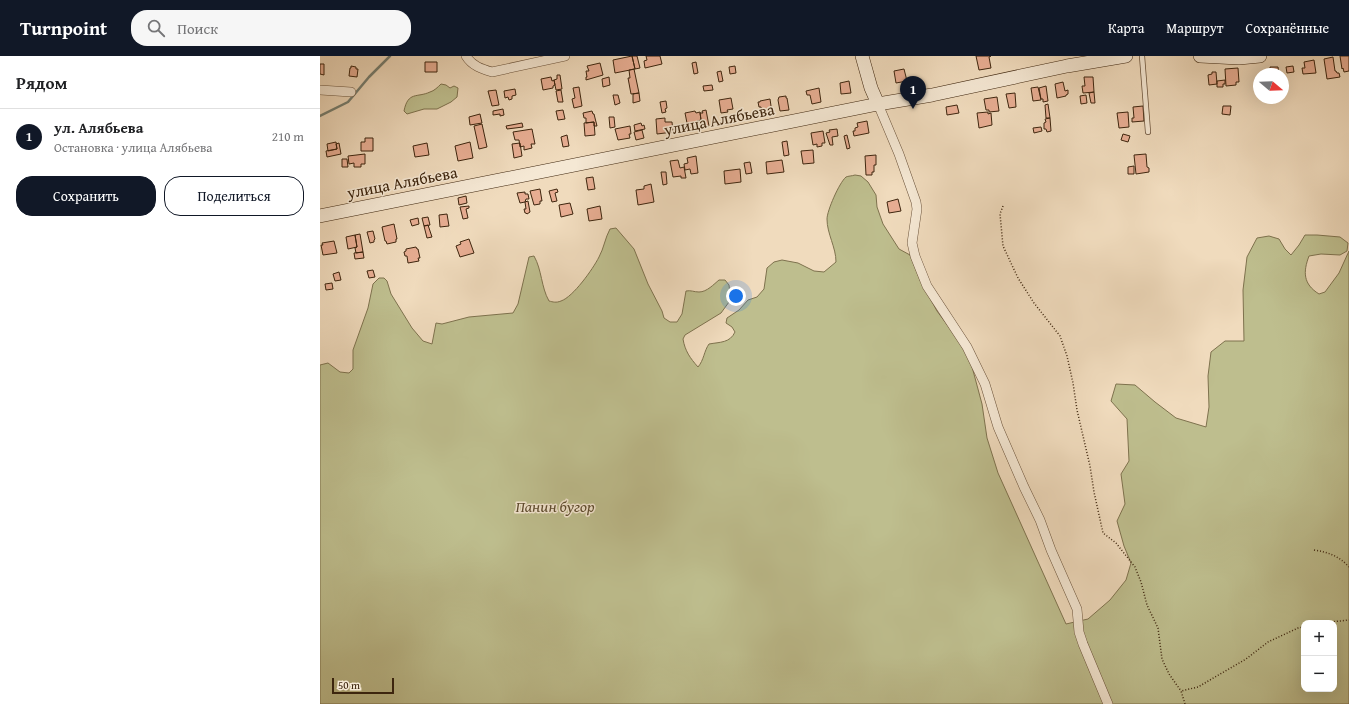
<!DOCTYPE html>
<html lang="ru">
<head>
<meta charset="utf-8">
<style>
  :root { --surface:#fff; --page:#f6f6f6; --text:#202124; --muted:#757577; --line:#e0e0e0; --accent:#111827 }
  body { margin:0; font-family:"Gentium Book Plus",serif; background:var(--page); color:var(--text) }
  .controls { position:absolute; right:12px; bottom:12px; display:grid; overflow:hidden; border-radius:8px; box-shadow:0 4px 16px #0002 }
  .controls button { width:36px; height:36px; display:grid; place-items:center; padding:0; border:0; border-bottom:1px solid var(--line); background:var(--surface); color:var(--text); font:20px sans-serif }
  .compass { position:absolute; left:933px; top:12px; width:36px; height:36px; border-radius:50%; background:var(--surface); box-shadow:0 4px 16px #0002; rotate:109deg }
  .scale { position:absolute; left:12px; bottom:10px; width:62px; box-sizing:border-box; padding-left:4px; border:2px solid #3d250e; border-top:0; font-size:11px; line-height:14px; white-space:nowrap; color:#3d250e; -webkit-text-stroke:3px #f5e8d4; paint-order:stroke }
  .you { position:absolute; left:416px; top:240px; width:14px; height:14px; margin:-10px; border:3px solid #fff; border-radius:50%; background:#1a73e8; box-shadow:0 0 0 6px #1a73e833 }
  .badge { display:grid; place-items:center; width:26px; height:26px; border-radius:50%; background:var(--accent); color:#fff; font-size:13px; font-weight:700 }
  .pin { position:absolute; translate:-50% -33px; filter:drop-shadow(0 1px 2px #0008) }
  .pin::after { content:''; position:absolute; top:21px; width:14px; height:12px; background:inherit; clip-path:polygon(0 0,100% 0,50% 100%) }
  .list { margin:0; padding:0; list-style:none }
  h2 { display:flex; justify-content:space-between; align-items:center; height:52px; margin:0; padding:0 16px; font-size:17px }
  h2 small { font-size:13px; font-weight:400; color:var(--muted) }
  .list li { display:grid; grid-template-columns:26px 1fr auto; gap:12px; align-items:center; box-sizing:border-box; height:56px; padding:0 16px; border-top:1px solid var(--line) }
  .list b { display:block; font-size:15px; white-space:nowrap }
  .list p { margin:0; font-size:13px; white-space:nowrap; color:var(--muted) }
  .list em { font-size:13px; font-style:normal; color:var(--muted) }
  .actions { display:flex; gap:8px; padding:12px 16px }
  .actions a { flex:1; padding:9px 0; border:1px solid var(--accent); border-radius:16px; text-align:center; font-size:14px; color:var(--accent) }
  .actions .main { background:var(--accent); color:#fff }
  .icon { flex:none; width:22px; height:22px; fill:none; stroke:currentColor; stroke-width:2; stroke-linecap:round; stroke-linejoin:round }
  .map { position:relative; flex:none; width:1029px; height:648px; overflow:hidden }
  header { display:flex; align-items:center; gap:24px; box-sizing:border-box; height:56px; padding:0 20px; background:var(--accent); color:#fff }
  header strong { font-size:19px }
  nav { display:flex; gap:22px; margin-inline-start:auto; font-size:14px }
  .search { width:280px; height:36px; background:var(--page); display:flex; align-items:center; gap:10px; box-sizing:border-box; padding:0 14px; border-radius:16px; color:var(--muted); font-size:15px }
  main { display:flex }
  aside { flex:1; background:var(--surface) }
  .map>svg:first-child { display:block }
</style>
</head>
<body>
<header>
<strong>Turnpoint</strong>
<div class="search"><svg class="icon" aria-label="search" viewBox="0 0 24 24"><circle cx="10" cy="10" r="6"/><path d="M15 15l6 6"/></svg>Поиск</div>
<nav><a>Карта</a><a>Маршрут</a><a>Сохранённые</a></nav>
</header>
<main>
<aside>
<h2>Рядом<small></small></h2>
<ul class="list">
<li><span class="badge">1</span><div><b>ул. Алябьева</b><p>Остановка · улица Алябьева</p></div><em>210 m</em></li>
</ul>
<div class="actions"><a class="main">Сохранить</a><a>Поделиться</a></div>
</aside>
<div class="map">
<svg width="1029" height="648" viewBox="0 0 1029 648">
  <rect width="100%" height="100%" fill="#f0dbbd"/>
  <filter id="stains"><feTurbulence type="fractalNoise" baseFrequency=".005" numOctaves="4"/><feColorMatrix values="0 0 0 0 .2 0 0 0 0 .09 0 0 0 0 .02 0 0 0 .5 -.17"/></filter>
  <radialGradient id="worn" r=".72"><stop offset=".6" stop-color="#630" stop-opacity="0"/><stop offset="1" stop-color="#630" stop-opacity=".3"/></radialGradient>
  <path fill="#bebe8e" stroke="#7e724e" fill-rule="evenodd" d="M121,28L126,29L130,32L134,30L138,32L137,41L131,46L117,53H104L87,58L84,55C88,35 97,42 110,36C114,35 118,31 121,28Z
    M535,119L541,120L548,126L556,139L557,151L563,168L579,193L590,199L600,224L617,255L637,282L651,307L662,348L667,382L678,417L746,568L768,563L790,544L806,524L811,507L804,490L797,465L805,448L801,418L809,405L807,363L791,345L796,328L815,329L835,346L856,362L886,371L889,351L888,320L891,296L905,285H924L923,234L927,201L937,182L949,180L959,183L965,193L971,199L979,189L985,179H997L1020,181L1028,187L1027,195L1020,199L1001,198L989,200C983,216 983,228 999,238L1005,236L1019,217L1029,195V648H0V309L8,307L20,316L29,317L33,313V294L48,252L53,228L59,222H64L67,225L71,238L92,272L103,285L112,288L116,267L122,268L149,261L193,257L198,248L209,201L214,200C222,214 221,231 229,245C233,246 236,247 241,245C253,241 273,213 279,201C284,192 285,182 290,173L296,172L314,193L328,228L342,255L344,262L350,266H357L362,258L366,235C371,234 374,236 379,236C387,236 394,228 399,224H405L409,229L410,238L409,246L401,257L365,279L363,283C365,295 370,302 378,311C384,304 384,295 389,288C400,286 410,287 415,276L412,271L406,267L407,262L419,254L428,244L437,241L444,233L447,212L454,206L462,204L478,207L494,215L504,216L516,206C516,191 507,178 507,163C507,155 519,127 526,121C528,120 532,120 535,119ZM984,567H1014V633H984Z"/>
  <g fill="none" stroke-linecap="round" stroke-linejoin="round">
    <path stroke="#757f72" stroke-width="2.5" d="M0,60L28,46L49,21L70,0"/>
  </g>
  <path fill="#e7ad92" stroke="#3d250e" d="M312,0H317L320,12L315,13Z
    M312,0L315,13L295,17L293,4Z
    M326,0H340L342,8L325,12L324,5L327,4Z
    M656,0H671L669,1L671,12L659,14Z
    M1020,0H1029V15L1024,16L1023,12L1022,13Z
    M1013,1L1015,15H1016L1017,17H1019L1020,21L1007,23L1004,3Z
    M994,4L996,17L983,18L982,12H985L984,6Z
    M105,6H117V16H105Z
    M376,6L378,17L374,18L372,7Z
    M280,7L283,19L266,24V21H267L266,15H269L267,10Z
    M0,8H4V19L0,18Z
    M31,10L36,11V13H38L37,21L29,20L30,12H31Z
    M415,10L416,17L410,18L409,11Z
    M973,10L974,16L967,17L966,11Z
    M950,11H958L959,18H950Z
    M918,12L919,26H916V29L906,30L905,13Z
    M314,13L319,37L311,38L308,22H310L309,14Z
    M584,13L587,25L576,27L574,15Z
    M401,15L403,25L399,26L397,16Z
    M892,16H896L897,28L889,29L888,19L892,18Z
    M237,19H240L242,33L236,34L234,24L237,23Z
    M231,21L232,25L234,24L235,29L233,30V32L223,34L221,23Z
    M289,21L290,29L283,31L282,23Z
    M764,21H773L774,36L763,37L762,30H765Z
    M905,24V28H903V31H897V25Z
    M529,25L531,37L521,38L520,27Z
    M743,26L745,35L748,34V38L746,39V40L737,42L735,28Z
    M392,29L393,34L384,35L383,30Z
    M726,30L728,45L723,46V43H721L719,32Z
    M259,31L262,50L254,52L252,43L255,42L253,32Z
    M718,31L721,44L713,45L711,32Z
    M499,32L501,46L492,48L490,39H487L486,35Z
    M195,33L196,39L192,40V43L189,44L188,41L185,42L184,35Z
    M176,34L179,49L172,50L168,35Z
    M241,34L243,46H238L236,35Z
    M774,36L775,47H771L769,37Z
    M319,37L320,45L313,47V38Z
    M695,37L696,51L689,52L686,38Z
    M293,39H298L300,47L295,49Z
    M766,39L767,47L761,48L760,40Z
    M466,40V42H467L469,54L460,55L458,44L459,41Z
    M677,41L679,55L669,56V54H666L664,43Z
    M411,42L413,53L407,54L408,56L401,57L399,44Z
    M450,43L452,57L443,58L441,51H439L438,46H440V45Z
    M346,45L347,52L345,53L346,56L342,57L340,46Z
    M728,48L730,62H726L725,49Z
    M637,49L639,57L627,59L626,51Z
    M823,50L824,65L812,66V62H814L813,51Z
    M903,50H911L910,59L902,58Z
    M183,53L184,59L180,60V58L173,59V55Z
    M243,54L245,63L238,64L236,55Z
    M386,54L389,70H385L384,64H381L380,57H383L382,55Z
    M272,55L273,58H274L277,70H274V66L266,67V62H264L263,57Z
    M375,55L376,57L380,56L381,64L377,65L378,70L368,72L365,57Z
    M668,56V58L671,57L672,69L659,72L657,57Z
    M808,56L809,71L799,72L797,57Z
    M160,58L162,67L150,69L149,61Z
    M289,61H294L295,71L290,72Z
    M345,62V66H352L353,76L337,78L336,63Z
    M730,62L731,75L727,76L726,73H724V67L726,66L725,63Z
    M547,65L549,77L534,80L533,75H535V72L538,71L537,67Z
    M274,66L275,79L265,80L264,67Z
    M202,67L203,71L187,73L186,70Z
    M321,67L322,70L324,69L325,73L315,75L314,69Z
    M162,68L167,91L159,93L154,70Z
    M310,70L311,78H309L310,82L298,84L295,73Z
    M721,71L722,75L714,77L713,72Z
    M212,73L215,88H211L212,92L204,94V90L200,91L199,84H195L193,76Z
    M517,73L518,80L512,81L513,89H510L506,77L510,76L509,74Z
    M322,74L324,82L316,84L314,76Z
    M503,75L505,87H502V90L497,91V88L493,89L491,77Z
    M803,78L810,80L808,86L801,84Z
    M247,79L249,90L243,91L241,81Z
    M527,79L530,92L527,93L524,80Z
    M45,82H53V95H41V86H45Z
    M467,85L469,99L464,100L462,86Z
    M16,86L17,93L8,95L7,88Z
    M150,86L153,102L138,105L135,90Z
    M19,87L21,98L7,101L6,95L17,93L16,88Z
    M107,87L109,99L95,101L93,90Z
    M200,87L202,100L194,102L192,88Z
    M493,94L494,107L483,108L481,95Z
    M45,98V108H41V111H34V107L29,108L28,100Z
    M826,98L827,111L829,112V116L816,118L814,99Z
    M556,99V109H554V116H552V119H546L545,100Z
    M376,100L378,117L371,118L370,113L365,114L364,108L368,107L367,102Z
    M22,103H27L28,111H22Z
    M358,104L360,112L364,111L366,122H361V120L353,121L350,105Z
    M462,104L464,116L447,118L446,106Z
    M430,106L432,117L426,118L424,107Z
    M814,110V118H808V111Z
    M420,113L421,126L405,128L404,115Z
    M341,116H346L347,128L343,129Z
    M273,121L275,133L268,134L266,122Z
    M331,128L334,146L318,149L316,134L324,133V130Z
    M220,133L222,145H220V148L214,149L210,135Z
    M237,133L238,136L235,137L237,145L232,146L229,135Z
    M205,136V138H208L209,143H206L205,146L200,147L197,137Z
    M146,140L147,147L139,149L138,142Z
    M578,143L581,155L569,157L567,146Z
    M208,145L210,156L207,158L206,157H205L204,153H206L205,146Z
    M250,147L253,158L241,161L239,149Z
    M149,150V152L146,153L148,162L143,163L140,151Z
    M280,150L282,163L269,165L267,153Z
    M127,158L129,170L120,171L119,159Z
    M108,161L110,169L104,170L102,162Z
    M98,162L99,168L92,170L90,164Z
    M74,168L77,183H76V186L67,188L66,185H65L62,171Z
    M108,169L112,181L107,182L104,170Z
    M53,175L55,183L54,184V186L50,187L47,176Z
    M40,178L43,196L36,197L35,192L37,191L35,179Z
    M35,179L37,191L28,193L26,181Z
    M149,183L154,197L140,201L136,190L141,188L140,186Z
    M14,185L17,197L3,199L1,189H3L2,187Z
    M96,191L97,193H98L100,202H98L99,205L88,207L87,200H85L84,196L86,195V193Z
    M43,196L44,202L35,203L34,197Z
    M53,214L55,221L49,222L47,215Z
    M19,216L21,224L15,225L13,218Z
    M12,227L13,233L6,234L5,228Z"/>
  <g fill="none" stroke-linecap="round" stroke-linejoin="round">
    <defs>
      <path id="lane" d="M822,0L828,76"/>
      <path id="street" d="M146,0C152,10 162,13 172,16L245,0
        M0,34L31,36
        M558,48L579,98L596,146L597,153L592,187L595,200L607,230L647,291L665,328L678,371L704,431L720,464L731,494L757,553L759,576L763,588L788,648"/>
      <path id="secondary" d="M542,0L551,32L558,48
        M880,0L919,2L940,0
        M0,160L558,48L612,39L747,10L806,0"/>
    </defs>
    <use href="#lane" stroke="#6a523a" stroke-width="6"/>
    <use href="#street" stroke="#6a523a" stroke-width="10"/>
    <use href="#secondary" stroke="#3d250e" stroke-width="14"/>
    <path stroke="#3d250e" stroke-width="1.5" stroke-dasharray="1 2" stroke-linecap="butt" d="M683,150L680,158L683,190L698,222L714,247L740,280L747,300L753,327L757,354L770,410L774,436L783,477L796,487L815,511L821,526L827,549L838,572L842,603L849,618L861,635
      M994,494C1008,496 1019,500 1029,511
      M1002,567L1029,564
      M865,648L861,635L878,631L926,603L948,586L978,572L984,571"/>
    <use href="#lane" stroke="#f5e8d4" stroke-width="4.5"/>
    <use href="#street" stroke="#f5e8d4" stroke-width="9"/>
    <use href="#secondary" stroke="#f5e8d4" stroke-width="13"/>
  </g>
  <g text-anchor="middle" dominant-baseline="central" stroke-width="3" stroke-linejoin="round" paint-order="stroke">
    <g font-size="16" fill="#3d250e" stroke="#f5e8d4">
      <text transform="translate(399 63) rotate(-11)">улица Алябьева</text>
      <text transform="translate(82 126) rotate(-11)">улица Алябьева</text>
    </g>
    <g font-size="16" font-style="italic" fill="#5d4b2e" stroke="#f5e8d4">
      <text x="235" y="450">Панин бугор</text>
    </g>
  </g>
  <rect width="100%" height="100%" filter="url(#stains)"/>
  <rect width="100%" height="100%" fill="url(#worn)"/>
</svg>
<div class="controls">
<button>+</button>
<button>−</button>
</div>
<svg class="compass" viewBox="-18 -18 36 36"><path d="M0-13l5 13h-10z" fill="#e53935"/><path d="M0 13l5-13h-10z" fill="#757577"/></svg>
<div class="scale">50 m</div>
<div class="you"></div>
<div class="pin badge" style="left:593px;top:53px">1</div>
</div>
</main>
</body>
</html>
